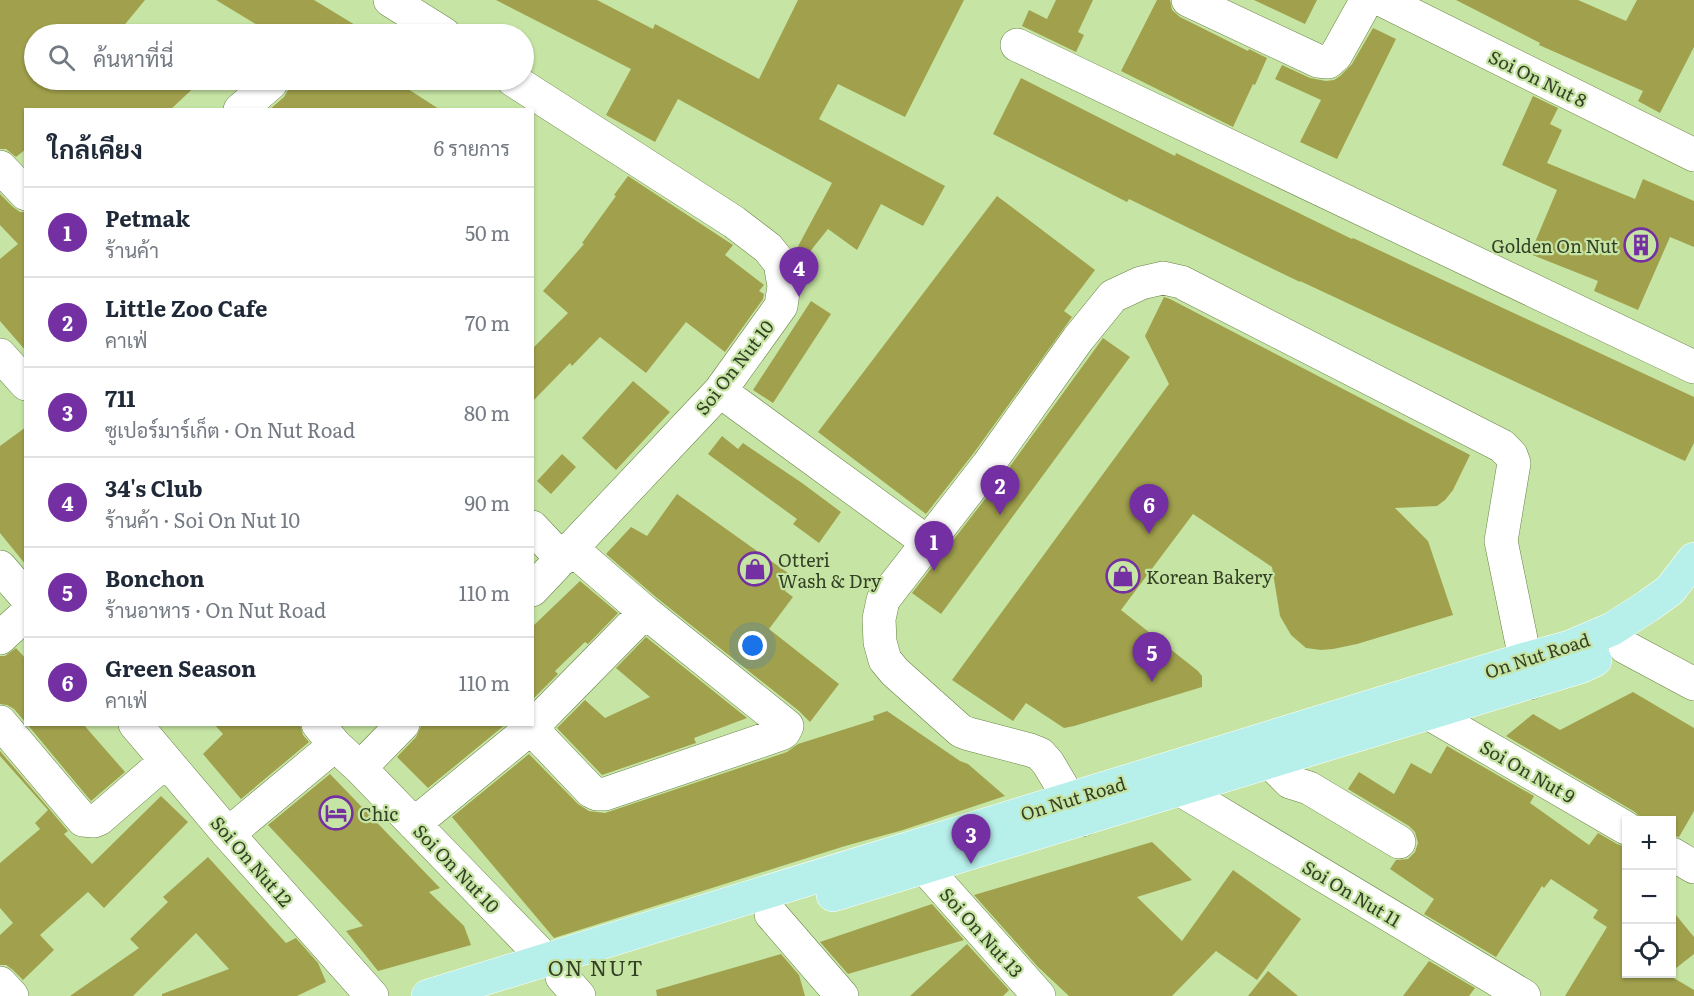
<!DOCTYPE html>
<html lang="th">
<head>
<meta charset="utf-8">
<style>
  :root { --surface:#fff; --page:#f2f2f3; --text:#1f2937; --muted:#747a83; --line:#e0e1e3; --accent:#742fa2 }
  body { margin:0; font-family:Literata,Sarabun,serif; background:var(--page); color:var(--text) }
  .controls { position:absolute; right:18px; bottom:18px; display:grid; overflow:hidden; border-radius:0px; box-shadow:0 2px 4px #0004 }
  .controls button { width:54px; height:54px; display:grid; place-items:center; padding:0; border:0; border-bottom:2px solid var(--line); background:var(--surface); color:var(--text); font:30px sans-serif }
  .you { position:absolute; left:753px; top:646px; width:21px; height:21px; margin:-15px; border:4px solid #fff; border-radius:50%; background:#1a73e8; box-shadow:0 0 0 9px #1a73e833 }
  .badge { display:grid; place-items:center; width:39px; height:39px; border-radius:50%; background:var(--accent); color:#fff; font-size:20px; font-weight:700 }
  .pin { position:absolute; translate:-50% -50px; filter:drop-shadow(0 2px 3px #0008) }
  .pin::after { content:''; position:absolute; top:32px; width:21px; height:18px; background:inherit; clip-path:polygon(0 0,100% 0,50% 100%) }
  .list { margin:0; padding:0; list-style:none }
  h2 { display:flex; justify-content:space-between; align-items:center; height:78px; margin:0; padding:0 24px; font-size:26px }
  h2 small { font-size:20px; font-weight:400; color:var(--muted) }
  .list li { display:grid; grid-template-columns:39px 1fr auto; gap:18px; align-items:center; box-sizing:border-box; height:90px; padding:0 24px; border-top:2px solid var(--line) }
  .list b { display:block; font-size:22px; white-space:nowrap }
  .list p { margin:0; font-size:20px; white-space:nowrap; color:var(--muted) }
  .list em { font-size:20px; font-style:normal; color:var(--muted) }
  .icon { flex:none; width:33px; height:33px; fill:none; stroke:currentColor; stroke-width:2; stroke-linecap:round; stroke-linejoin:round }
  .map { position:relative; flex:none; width:1694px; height:996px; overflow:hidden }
  .search { position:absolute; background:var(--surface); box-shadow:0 2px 4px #0004; left:24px; top:24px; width:510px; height:66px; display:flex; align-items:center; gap:15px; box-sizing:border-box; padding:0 21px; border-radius:33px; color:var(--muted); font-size:22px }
  .panel { position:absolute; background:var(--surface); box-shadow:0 2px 4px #0004; left:24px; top:108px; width:510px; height:618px; border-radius:0px }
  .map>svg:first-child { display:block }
</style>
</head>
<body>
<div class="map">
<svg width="1694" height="996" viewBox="0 0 1694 996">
  <rect width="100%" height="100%" fill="#c6e4a3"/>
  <path fill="#a1a14d" d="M0,0H145L117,34H34V80H202L170,110H26V149L16,157L6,149H0Z
    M216,0H314L370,34H272Z
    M496,0H597L653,29L655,24L759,79L798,0H964L905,117L838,84L819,119L945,186L923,226L881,204L857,250L828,229L804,259L795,252L832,183L678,99L655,142L606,115L631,69Z
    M1056,0H1093L1078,32L1084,35L1076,52L1022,26L1029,10L1047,19Z
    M1157,0H1170L1172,10L1180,17L1248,51L1249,49L1267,58L1255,85L1253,84L1233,127L1121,71Z
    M1254,0H1317L1305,24Z
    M1456,0H1578L1626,21L1637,0H1694V47L1660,113L1638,101L1643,91L1539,45L1540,43Z
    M1373,28L1396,39L1337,159L1300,142L1321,100L1275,79L1282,65L1310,78L1326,81L1334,80L1340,76L1352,64Z
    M1021,78L1175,156L1176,153L1352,239L1353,238L1694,397V443L1685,461L1300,281V282L1129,199L1127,202L993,134Z
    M289,80H333L350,90L357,80H394L439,109L269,110L284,97L288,90Z
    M1533,96L1558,108L1550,124L1562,130L1547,163L1635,199L1643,179L1694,201V247L1670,237L1638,310L1594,291L1598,281L1530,254L1557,190L1502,165Z
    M628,176L733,245L725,255L764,285L759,291L764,294L763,299L725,352L686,322L646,373L600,337L572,366L570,363L532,402V349L568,313L543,291L584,244L582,243L616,196L614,195Z
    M0,194L13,207L20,212H26V351L0,321V259L18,244L0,225Z
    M997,196L1095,270L1064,311L1072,317L973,454L926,514L818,432Z
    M1164,297L1170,299L1470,455L1453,490L1445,500L1437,506L1395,508L1428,541L1453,615L1357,644L1333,649L1321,650L1306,648L1291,635L1280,616L1272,567L1193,514L1121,610L1198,671L1202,676V687L1074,726L1064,728L1026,703L1013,721L952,680L1169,384L1145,336Z
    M811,301L831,314L773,403L753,390Z
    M1103,338L1130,357L941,614L912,593L1003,476Z
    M633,381L670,412L616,470L582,438Z
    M26,427V565L0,533V446Z
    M722,436L738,449L743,443L802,483L841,512L819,543L793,524L797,519L708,454Z
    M562,454L576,467L551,494L537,481Z
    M677,494L795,578L785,591L793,597L769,629L839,684L810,722L799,711L657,598L606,554L631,527L647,536Z
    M580,581L618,613L588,644L585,642L555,671L558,674L532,700V627Z
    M646,637L747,718L694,738L696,743L602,775L557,728L585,700L605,718L650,697L616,668Z
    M16,648L26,659V723L14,709L7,705L0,704V656H5Z
    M1633,692L1694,728V811L1679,837L1671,835V820H1643L1635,812L1506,736L1533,714L1560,730Z
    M887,711L960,761L968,764L1005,796L903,830L845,846L554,938L452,817L529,754L578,804L589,811L605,813L787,752L798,744L874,720L873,716Z
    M27,724H83L125,772L91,801Z
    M214,724H300L303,735L309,742L241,799L203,754L223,734Z
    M422,724H506L428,788L397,757L416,737Z
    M1447,746L1534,796L1530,803L1589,845L1598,833L1617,844L1626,847V974H1667L1694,990V996H1565L1607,927L1593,918L1598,910L1551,879L1544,888L1542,886L1496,957L1424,914L1434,899L1390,869L1396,860L1408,859L1415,852L1418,843L1415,832L1409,826L1348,789L1359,772L1394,794L1411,763L1431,774Z
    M0,751L68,831L64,834L92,864L161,796L188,822L104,908L88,892L40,935L54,950L23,980L13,970L6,965H0V935L13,923L0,908V863L40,829L35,823L48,810L0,756Z
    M330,774L440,888L429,892L464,926L471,945L378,971L346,931L363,926L268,825Z
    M1152,842L1192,880L1137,897L1182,941L1233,870L1301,919L1257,980L1216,951L1172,996H1069L1038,967L974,895Z
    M208,857L286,943L296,938L318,963L326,982L297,996H162V994L229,969L196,933L133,996H70L139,948L130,939L168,902L163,897Z
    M932,904L964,940L848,974L820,942Z
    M1671,909L1694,937V954L1671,972Z
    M967,944L1009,990L1003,996H910Z
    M781,954L799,975L805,996H657L656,990Z
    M1429,961L1475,988L1469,996H1403Z
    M1268,971L1298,996H1248Z"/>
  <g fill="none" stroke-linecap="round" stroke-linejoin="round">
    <defs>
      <path id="minor" d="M390,0L444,34
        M1188,0L1318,61L1328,62L1336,55L1365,3L1370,0
        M1382,0L1694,155
        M1017,45L1694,367
        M513,80L734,222L768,248L780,263L784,286L781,306L720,391L532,590
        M240,110L271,83
        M0,167L26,194
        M0,355L26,384
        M720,391L927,542
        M532,527L562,559
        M0,567L26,597
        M0,638L26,614
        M1625,647L1694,684
        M1430,714L1626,828
        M0,722L83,820L94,821L99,819L166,761
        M135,724L228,834L372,996
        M318,724L335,745L360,768L546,960
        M527,724L591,791L597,794H605L781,734L784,732L787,726L645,612L572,549
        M1270,762L1290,782L1309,788L1399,842
        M360,768L403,724
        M1181,790L1524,996
        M1082,820L1048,763L1040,754L1030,750L969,734L961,731L895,672L885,660L880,642L879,619L883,600L988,465L1078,339L1113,296L1141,283L1163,278L1181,282L1502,446L1511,455L1514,463L1501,541L1530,683
        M414,824L531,728L645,612
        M228,834L335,745
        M1672,854L1694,867
        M925,868L1039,996
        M771,914L842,996
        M562,977L579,996
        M0,983L12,996"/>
      <path id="major" d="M833,895L1580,667L1595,660
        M428,996L1525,659L1570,647L1612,629L1648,606L1670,590L1694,559"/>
    </defs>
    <use href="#minor" stroke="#688346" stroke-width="34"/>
    <use href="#major" stroke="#fff" stroke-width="34"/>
    <use href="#minor" stroke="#fff" stroke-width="33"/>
    <use href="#major" stroke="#b7efeb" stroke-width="33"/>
  </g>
  <defs>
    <symbol id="building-ring" viewBox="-11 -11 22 22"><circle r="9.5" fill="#c6e4a3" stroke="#742fa2" stroke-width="1.5"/><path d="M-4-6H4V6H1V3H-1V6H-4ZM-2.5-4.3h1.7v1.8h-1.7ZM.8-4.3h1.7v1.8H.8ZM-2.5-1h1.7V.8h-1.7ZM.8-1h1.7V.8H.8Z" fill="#742fa2"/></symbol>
    <symbol id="shop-ring" viewBox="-11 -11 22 22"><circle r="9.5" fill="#c6e4a3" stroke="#742fa2" stroke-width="1.5"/><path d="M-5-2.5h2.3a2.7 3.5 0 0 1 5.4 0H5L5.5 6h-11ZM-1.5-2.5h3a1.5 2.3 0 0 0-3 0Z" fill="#742fa2"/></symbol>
    <symbol id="hotel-ring" viewBox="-11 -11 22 22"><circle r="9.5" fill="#c6e4a3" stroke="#742fa2" stroke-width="1.5"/><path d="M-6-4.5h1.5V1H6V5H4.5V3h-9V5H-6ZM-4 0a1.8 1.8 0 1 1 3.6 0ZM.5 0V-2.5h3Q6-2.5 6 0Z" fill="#742fa2"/></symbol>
  </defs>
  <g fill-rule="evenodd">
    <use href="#building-ring" x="1622" y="226" width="38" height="38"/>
    <use href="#shop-ring" x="736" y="550" width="38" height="38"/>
    <use href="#shop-ring" x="1104" y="557" width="38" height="38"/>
    <use href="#hotel-ring" x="317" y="794" width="38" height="38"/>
  </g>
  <g text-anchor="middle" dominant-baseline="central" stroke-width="4.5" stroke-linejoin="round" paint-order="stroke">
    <g font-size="18" fill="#344026" stroke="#c6e4a3">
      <text transform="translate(1538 78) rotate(26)">Soi On Nut 8</text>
      <text transform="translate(734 367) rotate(-52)">Soi On Nut 10</text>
      <text transform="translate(1537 655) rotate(-18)">On Nut Road</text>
      <text transform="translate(1528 771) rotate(30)">Soi On Nut 9</text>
      <text transform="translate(1073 798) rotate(-17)">On Nut Road</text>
      <text transform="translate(252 861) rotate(49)">Soi On Nut 12</text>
      <text transform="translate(457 868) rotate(46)">Soi On Nut 10</text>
      <text transform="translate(1352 893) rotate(31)">Soi On Nut 11</text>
      <text transform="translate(982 932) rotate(48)">Soi On Nut 13</text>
    </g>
    <g font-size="18" fill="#344026" stroke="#c6e4a3" text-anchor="start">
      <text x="1618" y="245" text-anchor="end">Golden On Nut</text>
      <text x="778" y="559">Otteri<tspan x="778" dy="21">Wash &amp; Dry</tspan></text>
      <text x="1146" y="576">Korean Bakery</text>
      <text x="359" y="813">Chic</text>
    </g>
    <g font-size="21" letter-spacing="1.5" fill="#344026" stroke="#c6e4a3">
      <text x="596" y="966">ON NUT</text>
    </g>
  </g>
</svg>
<div class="controls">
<button>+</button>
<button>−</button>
<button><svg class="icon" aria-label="locate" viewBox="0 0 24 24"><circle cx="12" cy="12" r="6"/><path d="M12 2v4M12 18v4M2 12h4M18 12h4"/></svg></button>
</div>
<div class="you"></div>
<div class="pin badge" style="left:934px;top:571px">1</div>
<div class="pin badge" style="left:1000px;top:515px">2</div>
<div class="pin badge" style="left:971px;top:864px">3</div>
<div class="pin badge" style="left:799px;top:297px">4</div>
<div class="pin badge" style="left:1152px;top:682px">5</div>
<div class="pin badge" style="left:1149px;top:534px">6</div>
<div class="search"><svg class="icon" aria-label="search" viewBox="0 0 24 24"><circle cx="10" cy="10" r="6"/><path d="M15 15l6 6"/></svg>ค้นหาที่นี่</div>
<section class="panel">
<h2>ใกล้เคียง<small>6 รายการ</small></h2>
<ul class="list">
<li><span class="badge">1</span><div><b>Petmak</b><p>ร้านค้า</p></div><em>50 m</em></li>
<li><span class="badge">2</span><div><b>Little Zoo Cafe</b><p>คาเฟ่</p></div><em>70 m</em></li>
<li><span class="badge">3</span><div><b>711</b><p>ซูเปอร์มาร์เก็ต · On Nut Road</p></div><em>80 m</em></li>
<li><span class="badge">4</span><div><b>34's Club</b><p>ร้านค้า · Soi On Nut 10</p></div><em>90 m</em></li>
<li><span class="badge">5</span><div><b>Bonchon</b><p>ร้านอาหาร · On Nut Road</p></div><em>110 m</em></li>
<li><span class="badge">6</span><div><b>Green Season</b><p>คาเฟ่</p></div><em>110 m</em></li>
</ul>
</section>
</div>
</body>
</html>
